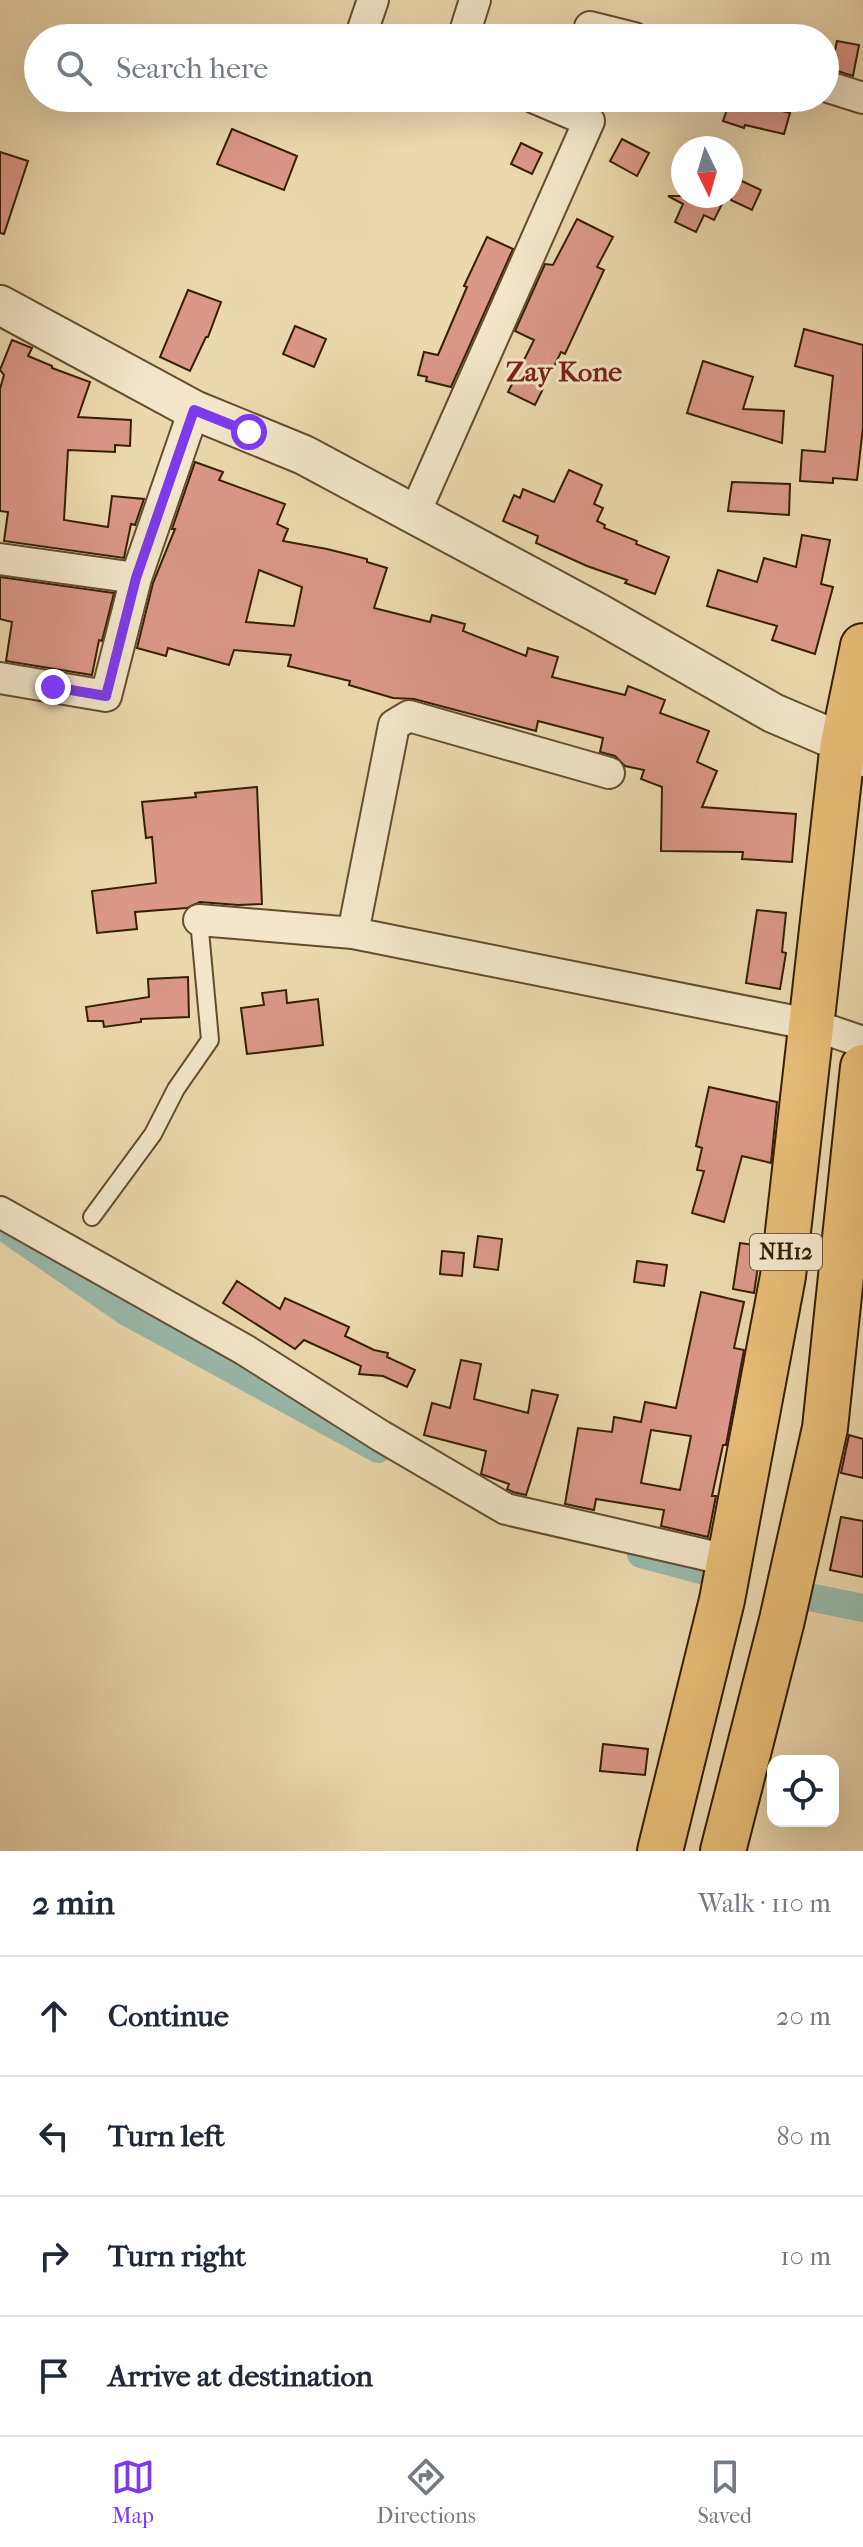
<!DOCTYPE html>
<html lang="en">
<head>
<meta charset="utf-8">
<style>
  :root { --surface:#fff; --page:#f2f2f3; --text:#1f2937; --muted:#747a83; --line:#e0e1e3; --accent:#7c3aed }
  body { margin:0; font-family:"IM FELL French Canon",serif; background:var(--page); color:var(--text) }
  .controls { position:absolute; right:24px; bottom:24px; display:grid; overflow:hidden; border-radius:16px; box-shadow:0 8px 32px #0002 }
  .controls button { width:72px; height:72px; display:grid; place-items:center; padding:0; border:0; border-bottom:2px solid var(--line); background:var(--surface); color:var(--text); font:40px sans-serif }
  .compass { position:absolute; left:671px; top:136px; width:72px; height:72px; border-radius:50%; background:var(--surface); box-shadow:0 8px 32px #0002; rotate:175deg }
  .stop { position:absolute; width:24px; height:24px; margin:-18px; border:6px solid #7c3aed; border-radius:50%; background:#fff }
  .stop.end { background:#7c3aed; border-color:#fff; box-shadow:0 2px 8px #0008 }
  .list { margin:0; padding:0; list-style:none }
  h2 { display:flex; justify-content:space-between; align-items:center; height:104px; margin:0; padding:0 32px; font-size:34px }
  h2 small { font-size:26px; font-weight:400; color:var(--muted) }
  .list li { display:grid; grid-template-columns:52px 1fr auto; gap:24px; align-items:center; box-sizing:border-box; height:120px; padding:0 32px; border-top:2px solid var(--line) }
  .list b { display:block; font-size:30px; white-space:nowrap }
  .list em { font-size:26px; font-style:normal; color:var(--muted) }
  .icon { flex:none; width:44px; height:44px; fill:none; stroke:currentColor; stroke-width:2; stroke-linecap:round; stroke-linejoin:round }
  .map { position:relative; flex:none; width:863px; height:1851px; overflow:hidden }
  .search { position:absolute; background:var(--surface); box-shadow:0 8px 32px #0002; left:24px; right:24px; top:24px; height:88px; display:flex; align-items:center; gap:20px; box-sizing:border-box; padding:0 28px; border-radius:44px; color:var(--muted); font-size:30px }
  .sheet { height:584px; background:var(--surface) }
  nav { display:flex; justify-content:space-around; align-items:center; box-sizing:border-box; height:112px; border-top:2px solid var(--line); background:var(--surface); font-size:22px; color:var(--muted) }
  nav a { display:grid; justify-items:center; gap:4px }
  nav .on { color:var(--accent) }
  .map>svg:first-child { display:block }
</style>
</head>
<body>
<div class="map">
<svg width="863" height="1851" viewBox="0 0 863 1851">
  <rect width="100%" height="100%" fill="#ecd8ae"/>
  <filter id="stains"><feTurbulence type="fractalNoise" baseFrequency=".0025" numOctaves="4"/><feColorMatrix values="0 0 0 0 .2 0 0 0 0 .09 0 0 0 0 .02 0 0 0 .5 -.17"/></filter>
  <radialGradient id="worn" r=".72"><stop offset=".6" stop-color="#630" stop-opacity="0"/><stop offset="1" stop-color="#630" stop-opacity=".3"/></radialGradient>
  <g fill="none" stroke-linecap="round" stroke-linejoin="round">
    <path stroke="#99baac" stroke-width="28" d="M8,1230L127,1312L378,1449
      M641,1554L731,1578
      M804,1596L863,1608"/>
  </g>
  <path fill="#db9788" stroke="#361f05" stroke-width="2" fill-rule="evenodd" d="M837,41L859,45L853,76L831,69Z
    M731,98L790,113L784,134L745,125L744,128L723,121Z
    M232,129L297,156L284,190L217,164Z
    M622,139L649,153L637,176L610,161Z
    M521,143L542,153L532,174L511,164Z
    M0,152L28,161L4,234L0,233Z
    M731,176L761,190L752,210L731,200Z
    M668,196H726L714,220L704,215L696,232L675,222L683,204Z
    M577,219L613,237L597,267L604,270L565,354L561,352L535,405L508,392L534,340L515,331L545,264L553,265Z
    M487,237L513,249L451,387L426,381L427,377L418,375L424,352L438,355L467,287L464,286Z
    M188,290L221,302L208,337H206L190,371L160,357Z
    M295,326L326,339L314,367L283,354Z
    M804,329L863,345V427L857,480L833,478V483L800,481L802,450L825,452L833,376L795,366Z
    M12,340L32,348L28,356L52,366V368L90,382L78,417L131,420L130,446L115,445V452L68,450L64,520L108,527L112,496L144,499L135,525L131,524L124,558L4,541L8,512L0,511V389L4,375L0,370Z
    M703,361L753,377L743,409L784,411L782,443L687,413Z
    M195,462L223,472L219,480L285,504L277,524L288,529L283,541L327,549L367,559V562L387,568L374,608L430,622L432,615L465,624L463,631L526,656L528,648L558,657L552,677L625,695L628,686L665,700L660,713L709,731L697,762L717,771L702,807L796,814L792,862L742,859L743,852L661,851L662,787L641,779L644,770L625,766L615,756L600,752L603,738L538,721L536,731L414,699L393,698L349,685L350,681L288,666L291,655L234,650L229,665L168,648L166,656L137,648L153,583L175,529H172ZM259,570L302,587L294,626L246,622Z
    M569,470L602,485L594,504L603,508L597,521L605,525L604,528L637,541L636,544L669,557L655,594L625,583L627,580L587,566L536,543L538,536L503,521L514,495L520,498L523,489L554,502Z
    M732,482L790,484L789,515L728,511Z
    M802,535L830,540L821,584L833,587L815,654L772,640L777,626L707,606L718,570L757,582L764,558L796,567Z
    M0,577L114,593L102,641L99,640L92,675L6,661L12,622L0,619Z
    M257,787L262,904L238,905L200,902L187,908L135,912L137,929L97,933L92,891L156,883L152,837L146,838L142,802L196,797L195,793Z
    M757,910L786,913L782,952L786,953L780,989L746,983Z
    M188,977L189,1017L141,1019V1022L104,1027L103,1021H88L86,1007L149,997L148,979Z
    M286,990L287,1003L318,999L323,1045L247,1054L241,1008L264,1005L262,993Z
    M709,1087L777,1102L771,1163L742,1156L724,1222L692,1213L704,1171L697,1170L702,1148L696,1146Z
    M478,1236L502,1239L498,1270L474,1267Z
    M740,1243L761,1246L754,1293L733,1289Z
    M442,1251L464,1253L462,1276L440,1274Z
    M637,1261L667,1265L664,1286L634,1282Z
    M237,1281L280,1309L285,1298L349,1327L345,1336L374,1350L388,1353L387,1357L415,1370L407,1387L383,1376L359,1374L361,1366L304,1340L295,1349L223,1303Z
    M701,1292L744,1302L734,1348L744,1350L726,1445H723L712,1496H716L708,1537L661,1526L664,1510L596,1499L594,1510L565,1504L578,1428L612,1432L614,1417L641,1422L645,1402L676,1408ZM651,1430L691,1436L680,1490L641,1483Z
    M461,1360L481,1364L474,1399L528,1413L532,1390L558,1395L526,1495L513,1492L507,1489L509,1484L481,1474L486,1451L424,1435L432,1403L450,1408Z
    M849,1435L863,1439V1478L841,1473Z
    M841,1517L863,1521V1577L830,1570Z
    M603,1744L648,1749L645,1775L600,1771Z"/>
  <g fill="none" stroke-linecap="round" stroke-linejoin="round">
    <defs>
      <path id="service" d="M92,1217L153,1134L176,1089L210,1040L199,920"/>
      <path id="minor" d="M590,27L634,38
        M371,38L361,35L373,0
        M463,38L475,0
        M825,86L863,98
        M414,515L589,121L535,98
        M0,559L136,578
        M0,678L106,696L136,578L194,410
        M199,920L353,933L813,1025L863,1042
        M353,933L394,725L409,716L609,773
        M0,1212L245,1350L381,1436L506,1509L719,1558L732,1550"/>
      <path id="tertiary" d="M0,305L194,410L304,455L598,613L773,713L843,743L863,757"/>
      <path id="trunk" d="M660,1851L722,1600L783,1276L843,743L863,646
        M723,1851L782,1620L825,1428L863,1067"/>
    </defs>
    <use href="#service" stroke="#644d2f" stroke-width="20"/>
    <use href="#minor" stroke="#644d2f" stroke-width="34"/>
    <use href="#tertiary" stroke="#644d2f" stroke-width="42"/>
    <use href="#trunk" stroke="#361f05" stroke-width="48"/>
    <use href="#service" stroke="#f3e6ca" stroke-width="16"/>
    <use href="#minor" stroke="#f3e6ca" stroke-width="30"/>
    <use href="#tertiary" stroke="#f3e6ca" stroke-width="38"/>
    <use href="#trunk" stroke="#e6bc77" stroke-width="44"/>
  </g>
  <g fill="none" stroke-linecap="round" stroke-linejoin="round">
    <path stroke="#7c3aed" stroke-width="10" d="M53,687L106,696L136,578L194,410L249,432"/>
  </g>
  <g text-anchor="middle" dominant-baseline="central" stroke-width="6" stroke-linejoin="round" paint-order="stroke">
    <rect fill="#f3e6ca" stroke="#6f5b40" stroke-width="2" x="750" y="1234" width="72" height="36" rx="6"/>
    <g font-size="22" font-weight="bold" fill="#361f05">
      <text x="786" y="1252">NH12</text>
    </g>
    <g font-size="28" font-weight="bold" fill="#7a1f14" stroke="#f3e6ca">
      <text x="564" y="371">Zay Kone</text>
    </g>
  </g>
  <rect width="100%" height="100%" filter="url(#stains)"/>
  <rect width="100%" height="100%" fill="url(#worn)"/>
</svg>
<div class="controls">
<button><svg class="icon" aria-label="locate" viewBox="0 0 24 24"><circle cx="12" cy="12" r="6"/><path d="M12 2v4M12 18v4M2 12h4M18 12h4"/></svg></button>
</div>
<svg class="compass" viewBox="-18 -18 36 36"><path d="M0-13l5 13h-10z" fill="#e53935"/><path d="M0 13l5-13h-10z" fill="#747a83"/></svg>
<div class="stop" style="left:249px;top:432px"></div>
<div class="stop end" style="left:53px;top:687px"></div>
<div class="search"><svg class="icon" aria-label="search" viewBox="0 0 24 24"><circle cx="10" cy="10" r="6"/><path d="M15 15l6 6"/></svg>Search here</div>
</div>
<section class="sheet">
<h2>2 min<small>Walk · 110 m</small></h2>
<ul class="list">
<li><svg class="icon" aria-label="ahead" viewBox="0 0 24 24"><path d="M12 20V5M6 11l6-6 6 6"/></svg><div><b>Continue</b></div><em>20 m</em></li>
<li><svg class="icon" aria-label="left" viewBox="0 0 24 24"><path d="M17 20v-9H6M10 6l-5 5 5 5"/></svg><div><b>Turn left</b></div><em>80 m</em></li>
<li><svg class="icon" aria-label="right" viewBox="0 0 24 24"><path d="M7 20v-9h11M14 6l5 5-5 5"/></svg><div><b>Turn right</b></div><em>10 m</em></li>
<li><svg class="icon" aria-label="arrive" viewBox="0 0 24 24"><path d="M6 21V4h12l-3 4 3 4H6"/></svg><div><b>Arrive at destination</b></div></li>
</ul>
</section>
<nav>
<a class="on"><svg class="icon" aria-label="map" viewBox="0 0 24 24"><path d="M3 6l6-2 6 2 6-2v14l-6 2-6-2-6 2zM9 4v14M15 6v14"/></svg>Map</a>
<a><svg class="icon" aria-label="directions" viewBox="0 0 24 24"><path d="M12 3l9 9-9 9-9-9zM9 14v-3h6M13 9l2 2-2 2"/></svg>Directions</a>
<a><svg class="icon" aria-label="saved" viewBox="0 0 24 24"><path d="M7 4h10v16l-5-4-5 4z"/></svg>Saved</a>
</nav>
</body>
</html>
